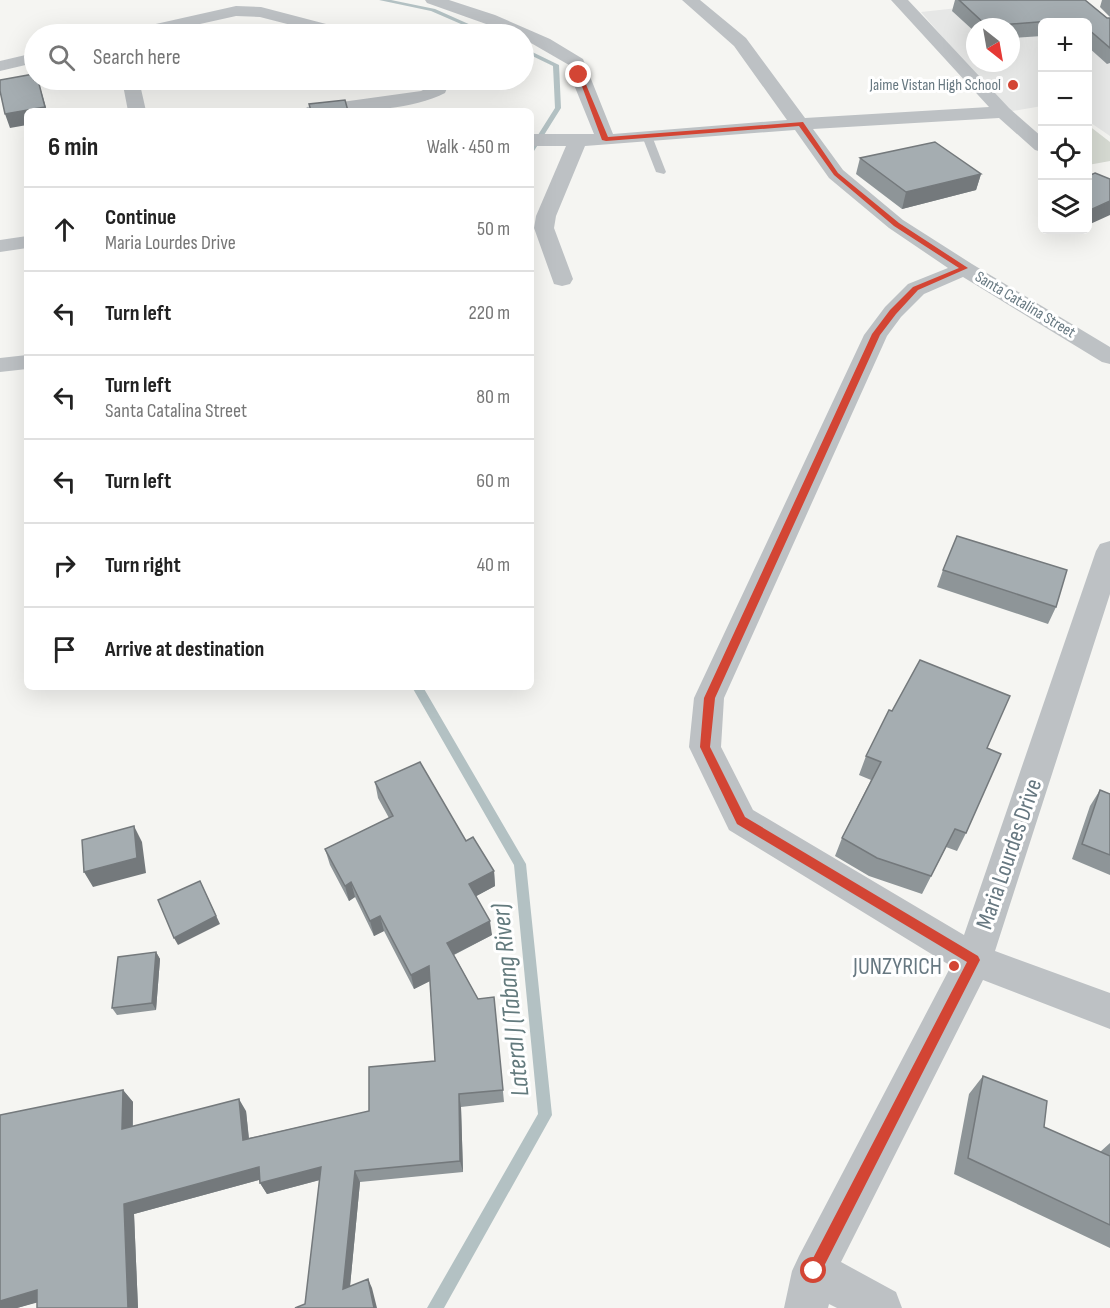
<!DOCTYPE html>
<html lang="en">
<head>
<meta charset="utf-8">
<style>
  :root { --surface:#fff; --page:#f6f6f6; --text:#222; --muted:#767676; --line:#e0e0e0 }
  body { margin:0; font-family:"Sofia Sans Condensed",sans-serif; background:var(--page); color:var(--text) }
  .controls { position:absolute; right:18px; top:18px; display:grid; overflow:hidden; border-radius:9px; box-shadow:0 6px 24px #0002 }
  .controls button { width:54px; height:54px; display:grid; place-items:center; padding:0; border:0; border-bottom:2px solid var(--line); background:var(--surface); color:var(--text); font:30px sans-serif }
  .compass { position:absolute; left:966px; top:18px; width:54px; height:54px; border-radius:50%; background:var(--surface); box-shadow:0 6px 24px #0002; rotate:149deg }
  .stop { position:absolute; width:18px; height:18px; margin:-14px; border:4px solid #d34534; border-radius:50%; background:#fff }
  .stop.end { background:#d34534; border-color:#fff; box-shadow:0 2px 6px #0008 }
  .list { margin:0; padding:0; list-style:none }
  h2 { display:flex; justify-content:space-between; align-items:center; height:78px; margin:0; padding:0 24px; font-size:26px }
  h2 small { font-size:20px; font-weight:400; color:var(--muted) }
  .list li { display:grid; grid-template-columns:39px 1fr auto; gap:18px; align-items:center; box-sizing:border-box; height:84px; padding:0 24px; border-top:2px solid var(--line) }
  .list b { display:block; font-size:22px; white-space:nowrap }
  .list p { margin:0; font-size:20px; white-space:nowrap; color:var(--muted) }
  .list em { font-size:20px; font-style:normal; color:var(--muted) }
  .icon { flex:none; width:33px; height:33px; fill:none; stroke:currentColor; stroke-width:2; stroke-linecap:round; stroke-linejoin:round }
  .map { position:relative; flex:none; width:1110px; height:1308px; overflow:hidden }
  .search { position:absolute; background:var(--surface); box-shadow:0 6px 24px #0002; left:24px; top:24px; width:510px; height:66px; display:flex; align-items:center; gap:15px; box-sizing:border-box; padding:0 21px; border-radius:33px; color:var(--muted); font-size:22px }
  .panel { position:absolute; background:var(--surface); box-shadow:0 6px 24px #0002; left:24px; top:108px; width:510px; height:582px; border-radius:9px }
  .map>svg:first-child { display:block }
</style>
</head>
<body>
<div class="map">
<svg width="1110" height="1308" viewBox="0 0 1110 1308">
  <rect width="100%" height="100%" fill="#f5f5f2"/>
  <path fill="#e6e7e6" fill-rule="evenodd" d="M1031,0H1063L1110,39V136L1088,121V22H1042V106L1007,112L921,12ZM975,27H1011V63H975Z"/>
  <path fill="#d6dad2" d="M1088,125L1110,142V161L1088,165Z"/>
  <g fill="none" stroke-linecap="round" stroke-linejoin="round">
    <path fill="#b3c1c3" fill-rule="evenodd" d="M379,0H391L435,9L491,34H484L431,11Z
      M524,48L559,65L561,108L534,151L531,153V146L555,108L553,66L524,52Z
      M412,687H423L526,864L552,1115L444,1308H427L538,1114L514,865Z"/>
    <path fill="#bdc1c4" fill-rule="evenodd" d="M644,134L652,136L666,172L664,174L656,172L642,136Z"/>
    <path fill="#bdc1c4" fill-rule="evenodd" d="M425,0H449L495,15L550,39L583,59L613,134L787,120L734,46L682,0H700L746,38L805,118L989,107L891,0H908L1009,108L1042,137V152L1035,150L999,118L813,129L843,170L903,220L972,264L1110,347V364L1102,362L963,277L924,294L901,317L887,336L724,698L721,747L753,810L964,935L1096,551L1100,544L1110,541V594L995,951L1110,993V1029L983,980L841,1262L896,1292L902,1308H837L829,1304L828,1308H784L792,1271L799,1256L951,966L729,830L689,747L694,698L864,335L885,307L908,284L948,268L889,228L829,178L795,130L585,146L556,216L554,228L573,279L570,284L562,286L554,284L534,228L536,216L566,146H531V134H594L570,75L569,65L524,39V34H514L427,3Z
      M236,6L261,7L349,30L351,34H326L260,17L236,16L155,34H127L129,30Z
      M34,53V63L0,71V61Z
      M122,80H139L146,111H128Z
      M431,80L450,81L445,93C406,113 347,111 304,111L307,107L313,106L421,91L431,86Z
      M27,236V248L0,252V240Z
      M27,355V369L0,372V358Z"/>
  </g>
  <path fill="#8e9598" d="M955,0H1085L1107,18H1110V63L1107,64L1088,47V22H1042V36L1011,38V27H975V32L952,11Z
    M1102,0H1110V17L1100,7Z
    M860,158L981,174L976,190L902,209L856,174Z
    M1042,196V213L1038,210Z
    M943,570L1056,607L1048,624L937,587Z
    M987,748L966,833L957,851L946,847L922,894L869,876L835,856L842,838L871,780L859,775L866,756Z
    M375,782L466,841L494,871L495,886L476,896L492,935L454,955L478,999L494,997L504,1102L461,1107L463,1172L360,1182L350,1286L372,1288L305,1304L320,1180L267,1194L260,1183L259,1180L134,1214L138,1308H37V1302L17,1308H0L123,1090L133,1102V1126L246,1111L249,1138L369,1111L435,1061L430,981L414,989L384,931L374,936L355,897L349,901L330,865L325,849L389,818L378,798Z
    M1100,790L1110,794V875L1072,859L1090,806Z
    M156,952L160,959L156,1010L117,1015L112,1008Z
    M983,1076L1044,1127L1100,1152L1110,1143V1248L954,1174L969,1094Z"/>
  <path fill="#74797c" d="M38,80L47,111H27V125L10,128L5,114Z
    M981,174L976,190L902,209L906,192Z
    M1110,201V215L1088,225V211Z
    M134,826L142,842L146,873L93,887L84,872Z
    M494,871L495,886L471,899L469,884Z
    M200,881L220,924L178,945L174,938Z
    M351,882L355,897L349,901L345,886Z
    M380,916L384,931L374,936L370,921Z
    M490,921L492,935L449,957L447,943Z
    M156,952L160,959L156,1010L152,1003Z
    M429,966L432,980L414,989L411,975Z
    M123,1090L133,1102L132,1141L122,1129Z
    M459,1094L461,1107L463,1172L460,1161Z
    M239,1099L246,1111L250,1151L243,1140Z
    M259,1167L266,1178L134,1214L138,1308H128L124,1204Z
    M321,1167L327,1178L267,1194L260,1183Z
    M355,1171L360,1182L349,1297L343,1289Z
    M368,1279L372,1288L377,1308H374Z
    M37,1290L50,1299L17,1308H0V1301Z"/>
  <path fill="#a5adb1" stroke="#74797c" stroke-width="1.5" d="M959,0H1085L1107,18H1110V48L1088,29V22H1080L1076,19L987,26Z
    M34,74V80H38L45,107L5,114L0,91V80Z
    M345,100L348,111H311L309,104Z
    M935,142L981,174L906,192L860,158Z
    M1095,173L1110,179V201L1088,211V176Z
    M957,536L1067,570L1056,607L943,570Z
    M920,660L1010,696L987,748L1001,754L966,833L955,829L931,876L877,858L842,838L881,762L866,756L889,710L892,711Z
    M420,762L466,841L473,837L494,871L469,884L490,921L447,943L478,999L494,997L503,1090L459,1094L460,1161L355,1171L343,1289L368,1279L374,1308H295L305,1304L321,1167L260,1183L259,1167L124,1204L128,1308H37V1290L0,1301V1115L123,1090L122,1129L239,1099L243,1140L369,1111V1067L435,1061L429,966L411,975L380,916L370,921L351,882L345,886L325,849L393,816L375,782Z
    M1100,790L1110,794V855L1082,844Z
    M134,826L137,858L84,872L82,840Z
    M200,881L216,916L174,938L158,900Z
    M156,952L152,1003L112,1008L118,957Z
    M983,1076L1047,1101L1044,1127L1110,1156V1225L968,1158Z"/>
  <path fill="#d34534" d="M577,73L582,75L608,137L803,122L838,173L899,223L968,268L918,290L896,314L880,335L715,698L710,747L745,817L978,956L980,960L819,1276L814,1278L809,1276L807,1271L809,1266L967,962L737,824L700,747L704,698L872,334L890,310L913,287L959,268L894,226L834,175L799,126L606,141L602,140Z"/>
  <g fill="#d34534" stroke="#fff" stroke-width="2">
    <circle cx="1013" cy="85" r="6"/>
    <circle cx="954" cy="966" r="6"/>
  </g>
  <g text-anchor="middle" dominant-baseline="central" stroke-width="6" stroke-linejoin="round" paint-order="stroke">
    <g font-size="16" fill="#677881" stroke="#fff" text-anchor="end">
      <text x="1001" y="85">Jaime Vistan High School</text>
    </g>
    <g font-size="16" fill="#677881" stroke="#fff">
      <text transform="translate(1025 305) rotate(31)">Santa Catalina Street</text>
    </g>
    <g font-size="24" fill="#677881" stroke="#fff">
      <text transform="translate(1009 854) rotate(-71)">Maria Lourdes Drive</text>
    </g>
    <g font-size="24" fill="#677881" stroke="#fff" text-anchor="end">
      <text x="942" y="966">JUNZYRICH</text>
    </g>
    <g font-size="26" font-style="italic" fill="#637a7d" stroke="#fff">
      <text transform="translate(511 1000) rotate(-96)">Lateral J (Tabang River)</text>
    </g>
  </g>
</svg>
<div class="controls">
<button>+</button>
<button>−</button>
<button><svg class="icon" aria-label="locate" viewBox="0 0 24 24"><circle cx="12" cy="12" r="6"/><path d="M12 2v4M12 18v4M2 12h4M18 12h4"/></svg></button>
<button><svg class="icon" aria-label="layers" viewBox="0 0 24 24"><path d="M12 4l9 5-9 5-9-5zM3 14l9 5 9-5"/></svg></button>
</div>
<svg class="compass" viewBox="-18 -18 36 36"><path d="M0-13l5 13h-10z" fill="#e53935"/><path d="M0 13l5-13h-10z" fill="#767676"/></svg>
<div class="stop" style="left:814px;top:1271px"></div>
<div class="stop end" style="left:579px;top:75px"></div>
<div class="search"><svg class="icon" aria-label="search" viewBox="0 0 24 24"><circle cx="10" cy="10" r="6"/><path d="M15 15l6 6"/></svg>Search here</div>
<section class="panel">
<h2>6 min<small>Walk · 450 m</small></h2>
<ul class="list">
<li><svg class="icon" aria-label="ahead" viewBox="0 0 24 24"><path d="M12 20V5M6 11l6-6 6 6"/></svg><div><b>Continue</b><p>Maria Lourdes Drive</p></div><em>50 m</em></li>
<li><svg class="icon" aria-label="left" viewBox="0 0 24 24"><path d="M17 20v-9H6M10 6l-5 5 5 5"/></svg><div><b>Turn left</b></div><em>220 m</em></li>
<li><svg class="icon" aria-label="left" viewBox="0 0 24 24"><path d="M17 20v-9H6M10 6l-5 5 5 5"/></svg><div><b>Turn left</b><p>Santa Catalina Street</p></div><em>80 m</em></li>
<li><svg class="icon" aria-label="left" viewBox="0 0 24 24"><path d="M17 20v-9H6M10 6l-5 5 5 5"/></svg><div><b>Turn left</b></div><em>60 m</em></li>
<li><svg class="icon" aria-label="right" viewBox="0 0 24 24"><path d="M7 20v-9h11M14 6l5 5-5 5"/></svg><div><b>Turn right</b></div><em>40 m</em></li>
<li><svg class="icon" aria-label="arrive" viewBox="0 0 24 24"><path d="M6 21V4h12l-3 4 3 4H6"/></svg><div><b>Arrive at destination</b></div></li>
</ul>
</section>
</div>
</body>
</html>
